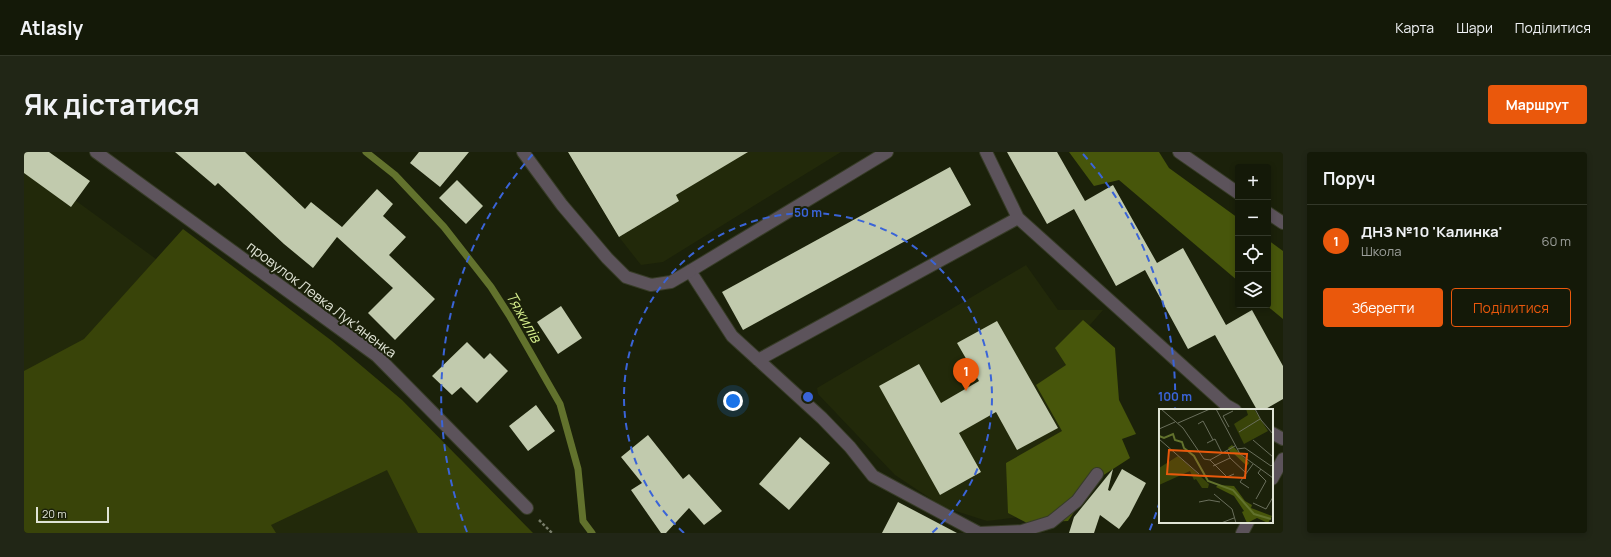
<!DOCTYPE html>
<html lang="uk">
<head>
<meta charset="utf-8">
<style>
  :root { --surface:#141908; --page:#212616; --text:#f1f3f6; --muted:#9da09c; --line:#333829; --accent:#ea580c }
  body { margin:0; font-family:Manrope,sans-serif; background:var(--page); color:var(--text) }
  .controls { position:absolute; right:12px; top:12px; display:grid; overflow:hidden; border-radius:4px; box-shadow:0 2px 6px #0003 }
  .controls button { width:36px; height:36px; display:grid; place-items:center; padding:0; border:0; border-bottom:1px solid var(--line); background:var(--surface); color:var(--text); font:20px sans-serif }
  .scale { position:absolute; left:12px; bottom:10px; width:73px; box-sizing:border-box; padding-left:4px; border:2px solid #e0e4d6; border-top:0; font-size:11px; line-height:14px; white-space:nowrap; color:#e0e4d6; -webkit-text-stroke:3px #1b210a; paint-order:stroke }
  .you { position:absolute; left:709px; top:249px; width:14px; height:14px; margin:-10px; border:3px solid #fff; border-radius:50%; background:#1a73e8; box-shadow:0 0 0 6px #1a73e833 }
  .badge { display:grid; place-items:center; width:26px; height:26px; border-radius:50%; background:var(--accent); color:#fff; font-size:13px; font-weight:700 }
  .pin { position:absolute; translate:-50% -33px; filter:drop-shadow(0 1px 2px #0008) }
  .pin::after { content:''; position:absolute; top:21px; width:14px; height:12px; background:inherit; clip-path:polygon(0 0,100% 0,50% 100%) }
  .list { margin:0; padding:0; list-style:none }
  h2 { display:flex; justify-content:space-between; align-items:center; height:52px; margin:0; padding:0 16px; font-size:17px }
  h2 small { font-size:13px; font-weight:400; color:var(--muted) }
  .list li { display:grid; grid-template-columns:26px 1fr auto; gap:12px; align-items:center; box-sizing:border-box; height:72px; padding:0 16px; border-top:1px solid var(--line) }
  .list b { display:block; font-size:15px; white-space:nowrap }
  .list p { margin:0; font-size:13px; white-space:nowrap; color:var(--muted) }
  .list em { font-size:13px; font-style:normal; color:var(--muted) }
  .actions { display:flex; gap:8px; padding:12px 16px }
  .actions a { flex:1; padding:9px 0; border:1px solid var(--accent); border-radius:4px; text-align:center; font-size:14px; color:var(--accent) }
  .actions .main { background:var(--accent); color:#fff }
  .icon { flex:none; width:22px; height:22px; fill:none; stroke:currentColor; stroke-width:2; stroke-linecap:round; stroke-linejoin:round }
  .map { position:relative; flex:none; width:1259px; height:381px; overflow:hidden; border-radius:4px }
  header { display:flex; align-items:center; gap:24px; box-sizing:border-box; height:56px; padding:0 20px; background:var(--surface); border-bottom:1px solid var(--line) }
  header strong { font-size:19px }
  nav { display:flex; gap:22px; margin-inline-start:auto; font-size:14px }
  .intro { display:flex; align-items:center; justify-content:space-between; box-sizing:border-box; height:96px; padding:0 24px }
  h1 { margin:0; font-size:28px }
  .button { padding:10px 18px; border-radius:4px; background:var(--accent); color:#fff; font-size:14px; font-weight:700 }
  main { display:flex; gap:24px; padding:0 24px }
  aside { flex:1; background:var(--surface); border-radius:4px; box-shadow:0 2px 6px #0003 }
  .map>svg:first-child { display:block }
</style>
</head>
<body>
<header>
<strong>Atlasly</strong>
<nav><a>Карта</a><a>Шари</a><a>Поділитися</a></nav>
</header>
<div class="intro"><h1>Як дістатися</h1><a class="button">Маршрут</a></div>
<main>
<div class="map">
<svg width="1259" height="381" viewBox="0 0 1259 381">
  <rect width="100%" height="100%" fill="#1b210a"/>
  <path fill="#22290a" d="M544,0H817L639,110L617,113L595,85Z
    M0,11L132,107L467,381H0Z
    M1002,113L1034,158H1079L1058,182L1086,204L1004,364L963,369L919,355L871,323L794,242L793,236Z"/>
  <path fill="#394409" d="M159,77L308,189L378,248L509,381H394L363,318L247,373L252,381H0V219L60,187Z"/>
  <path fill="#47560b" d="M1045,0H1135L1145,16L1214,66V129L1095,28L1070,34Z
    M1244,88L1259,99V167L1242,153H1244Z
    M1059,168L1091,196L1095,248L1112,282L1098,287L1106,306L1072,328L1044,369L1003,371L984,361L982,311L1038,279L1012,233L1042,213L1031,196Z"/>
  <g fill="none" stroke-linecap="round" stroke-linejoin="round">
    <path stroke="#62722d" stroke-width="7" d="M342,0L371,23L420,75L467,135L485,163L536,252L554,317L559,369L568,381"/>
  </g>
  <path fill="#c1caad" d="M0,0H25L66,29L47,55L0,21Z
    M151,0H221L281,57L287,50L318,75L353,37L369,52L359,64L382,85L365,103L411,147L371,188L344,161L369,136L313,85L289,116L260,92L194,31L191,34Z
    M395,0H445L416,35L386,11Z
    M544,0H724L652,43L655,49L595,85Z
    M983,0H1033L1061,49L1089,33L1133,111L1159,96L1202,173L1228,158L1259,214V247L1240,258H1233L1191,183L1164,197L1121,118L1092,134L1050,57L1023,72Z
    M926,15L947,53L719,178L698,140Z
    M433,28L459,54L442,72L415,46Z
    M537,154L558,186L534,202L513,170Z
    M973,169L1034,276L993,298L972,260L935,281L957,320L916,343L855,234L895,212L917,251L955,229L933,191Z
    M443,190L460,207L466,201L484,219L453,251L437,235L428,243L408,224Z
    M512,253L531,279L504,299L485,274Z
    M624,283L659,327L665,322L698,359L680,373L665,356L642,381H637L607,338L618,331L597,305Z
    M776,285L806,311L765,358L735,332Z
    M1089,317L1084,338L1086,339L1098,317L1122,331L1105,364L1095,377L1076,363L1070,381H1045L1050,365Z
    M874,350L933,381H858Z"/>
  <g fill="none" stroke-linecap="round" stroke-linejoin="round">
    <defs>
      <path id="lane" d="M863,0L666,119L708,184L798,266L826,295L849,324L955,381L998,379L1027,370L1053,349L1073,322
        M962,0L994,66L1202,253L1211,258
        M734,208L994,66
        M1248,281L1259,287
        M1248,327L1259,307
        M1218,381L1224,370"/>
      <path id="street" d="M72,0L353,204L503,356
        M499,0L538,53L583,106L602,125L627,133L647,130L666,119
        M1155,0L1214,41
        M1244,61L1259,71"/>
    </defs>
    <use href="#lane" stroke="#373c27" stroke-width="14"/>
    <use href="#street" stroke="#373c27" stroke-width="14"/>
    <path stroke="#777c69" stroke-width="2.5" stroke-dasharray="3 2" stroke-linecap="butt" d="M515,368L528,381"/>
    <use href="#lane" stroke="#5c535b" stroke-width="12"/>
    <use href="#street" stroke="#5c535b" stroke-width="12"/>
  </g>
  <g fill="none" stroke="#3a64d8" stroke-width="2" stroke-dasharray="7 5">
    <path d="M660 381A184 184 0 1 1 908 381"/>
    <path d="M1136 349A367 367 0 0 1 1125 380M443 380A367 367 0 0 1 509 2M1059 2A367 367 0 0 1 1151 258"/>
  </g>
  <g text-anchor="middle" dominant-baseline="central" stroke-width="4" stroke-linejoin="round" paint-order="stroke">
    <g font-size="14" fill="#e0e4d6" stroke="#1b210a">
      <text transform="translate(298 147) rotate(37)">провулок Левка Лукʼяненка</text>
    </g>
    <g font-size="15" font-style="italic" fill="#d7f08e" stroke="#1b210a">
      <text transform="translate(500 165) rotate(60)">Тяжилів</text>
    </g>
  </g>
  <g transform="translate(1135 257)">
    <rect width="114" height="114" fill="#1b210a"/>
    <path d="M87,0H95L109,22L85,35L75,15L89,6ZM19,47L50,75L49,79H43L37,70L35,71L31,62L0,76V59Z" fill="#394409"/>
    <path d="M73,36L90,54L88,57L73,43H71L69,39ZM59,76L75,77L86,92L93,96L92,99L113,107L109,114L98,109L88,114L83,103L85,102L75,87L57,78Z" fill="#47560b"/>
    <path fill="none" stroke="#62722d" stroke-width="2" d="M0,27L5,29L14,25L16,31L23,33L25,39L35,47L49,72L74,81L95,105L112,110"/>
    <path fill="none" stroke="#6a6f5c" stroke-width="1" d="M2,0L24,19L45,50L51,51M57,0L81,45L114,69M96,0L102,11L114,25M19,14L51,0M39,15L44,12L54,31M70,18L64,7L74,2M0,20L16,13M80,23L101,10M0,30L40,65M94,31L114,48M48,34L56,30L63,44M78,40L86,39L112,57L114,55M68,42L71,49L87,64M51,51L68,68L75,65M51,51L76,37M54,57L71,49M90,79L81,73L94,55M55,85L73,100L77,114M97,90L107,72L99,64L102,60M40,93L50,91L61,93M94,94L107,100L114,88M62,114L75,109"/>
    <path fill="#e8590c" fill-opacity="0.15" stroke="#e8590c" stroke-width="2" d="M10,41L88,45L86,69L8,65Z"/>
    <rect width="114" height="114" fill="none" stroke="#e0e4d6" stroke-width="2"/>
  </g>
  <circle cx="784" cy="245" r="6" fill="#3a64d8" stroke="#1b210a" stroke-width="2"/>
  <g font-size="12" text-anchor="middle" font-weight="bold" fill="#3a64d8" stroke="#1b210a" stroke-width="4" stroke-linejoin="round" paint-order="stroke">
    <text x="784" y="65">50 m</text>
    <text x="1151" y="249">100 m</text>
  </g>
</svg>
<div class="controls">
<button>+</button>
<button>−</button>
<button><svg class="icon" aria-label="locate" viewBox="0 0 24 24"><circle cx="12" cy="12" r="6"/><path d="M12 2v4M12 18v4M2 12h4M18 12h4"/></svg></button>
<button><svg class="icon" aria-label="layers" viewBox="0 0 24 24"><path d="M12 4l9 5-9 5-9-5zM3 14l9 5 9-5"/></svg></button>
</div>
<div class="scale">20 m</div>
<div class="you"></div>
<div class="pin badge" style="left:942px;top:239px">1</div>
</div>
<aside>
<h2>Поруч<small></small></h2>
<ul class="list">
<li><span class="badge">1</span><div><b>ДНЗ №10 'Калинка'</b><p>Школа</p></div><em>60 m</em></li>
</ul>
<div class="actions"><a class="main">Зберегти</a><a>Поділитися</a></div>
</aside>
</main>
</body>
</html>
